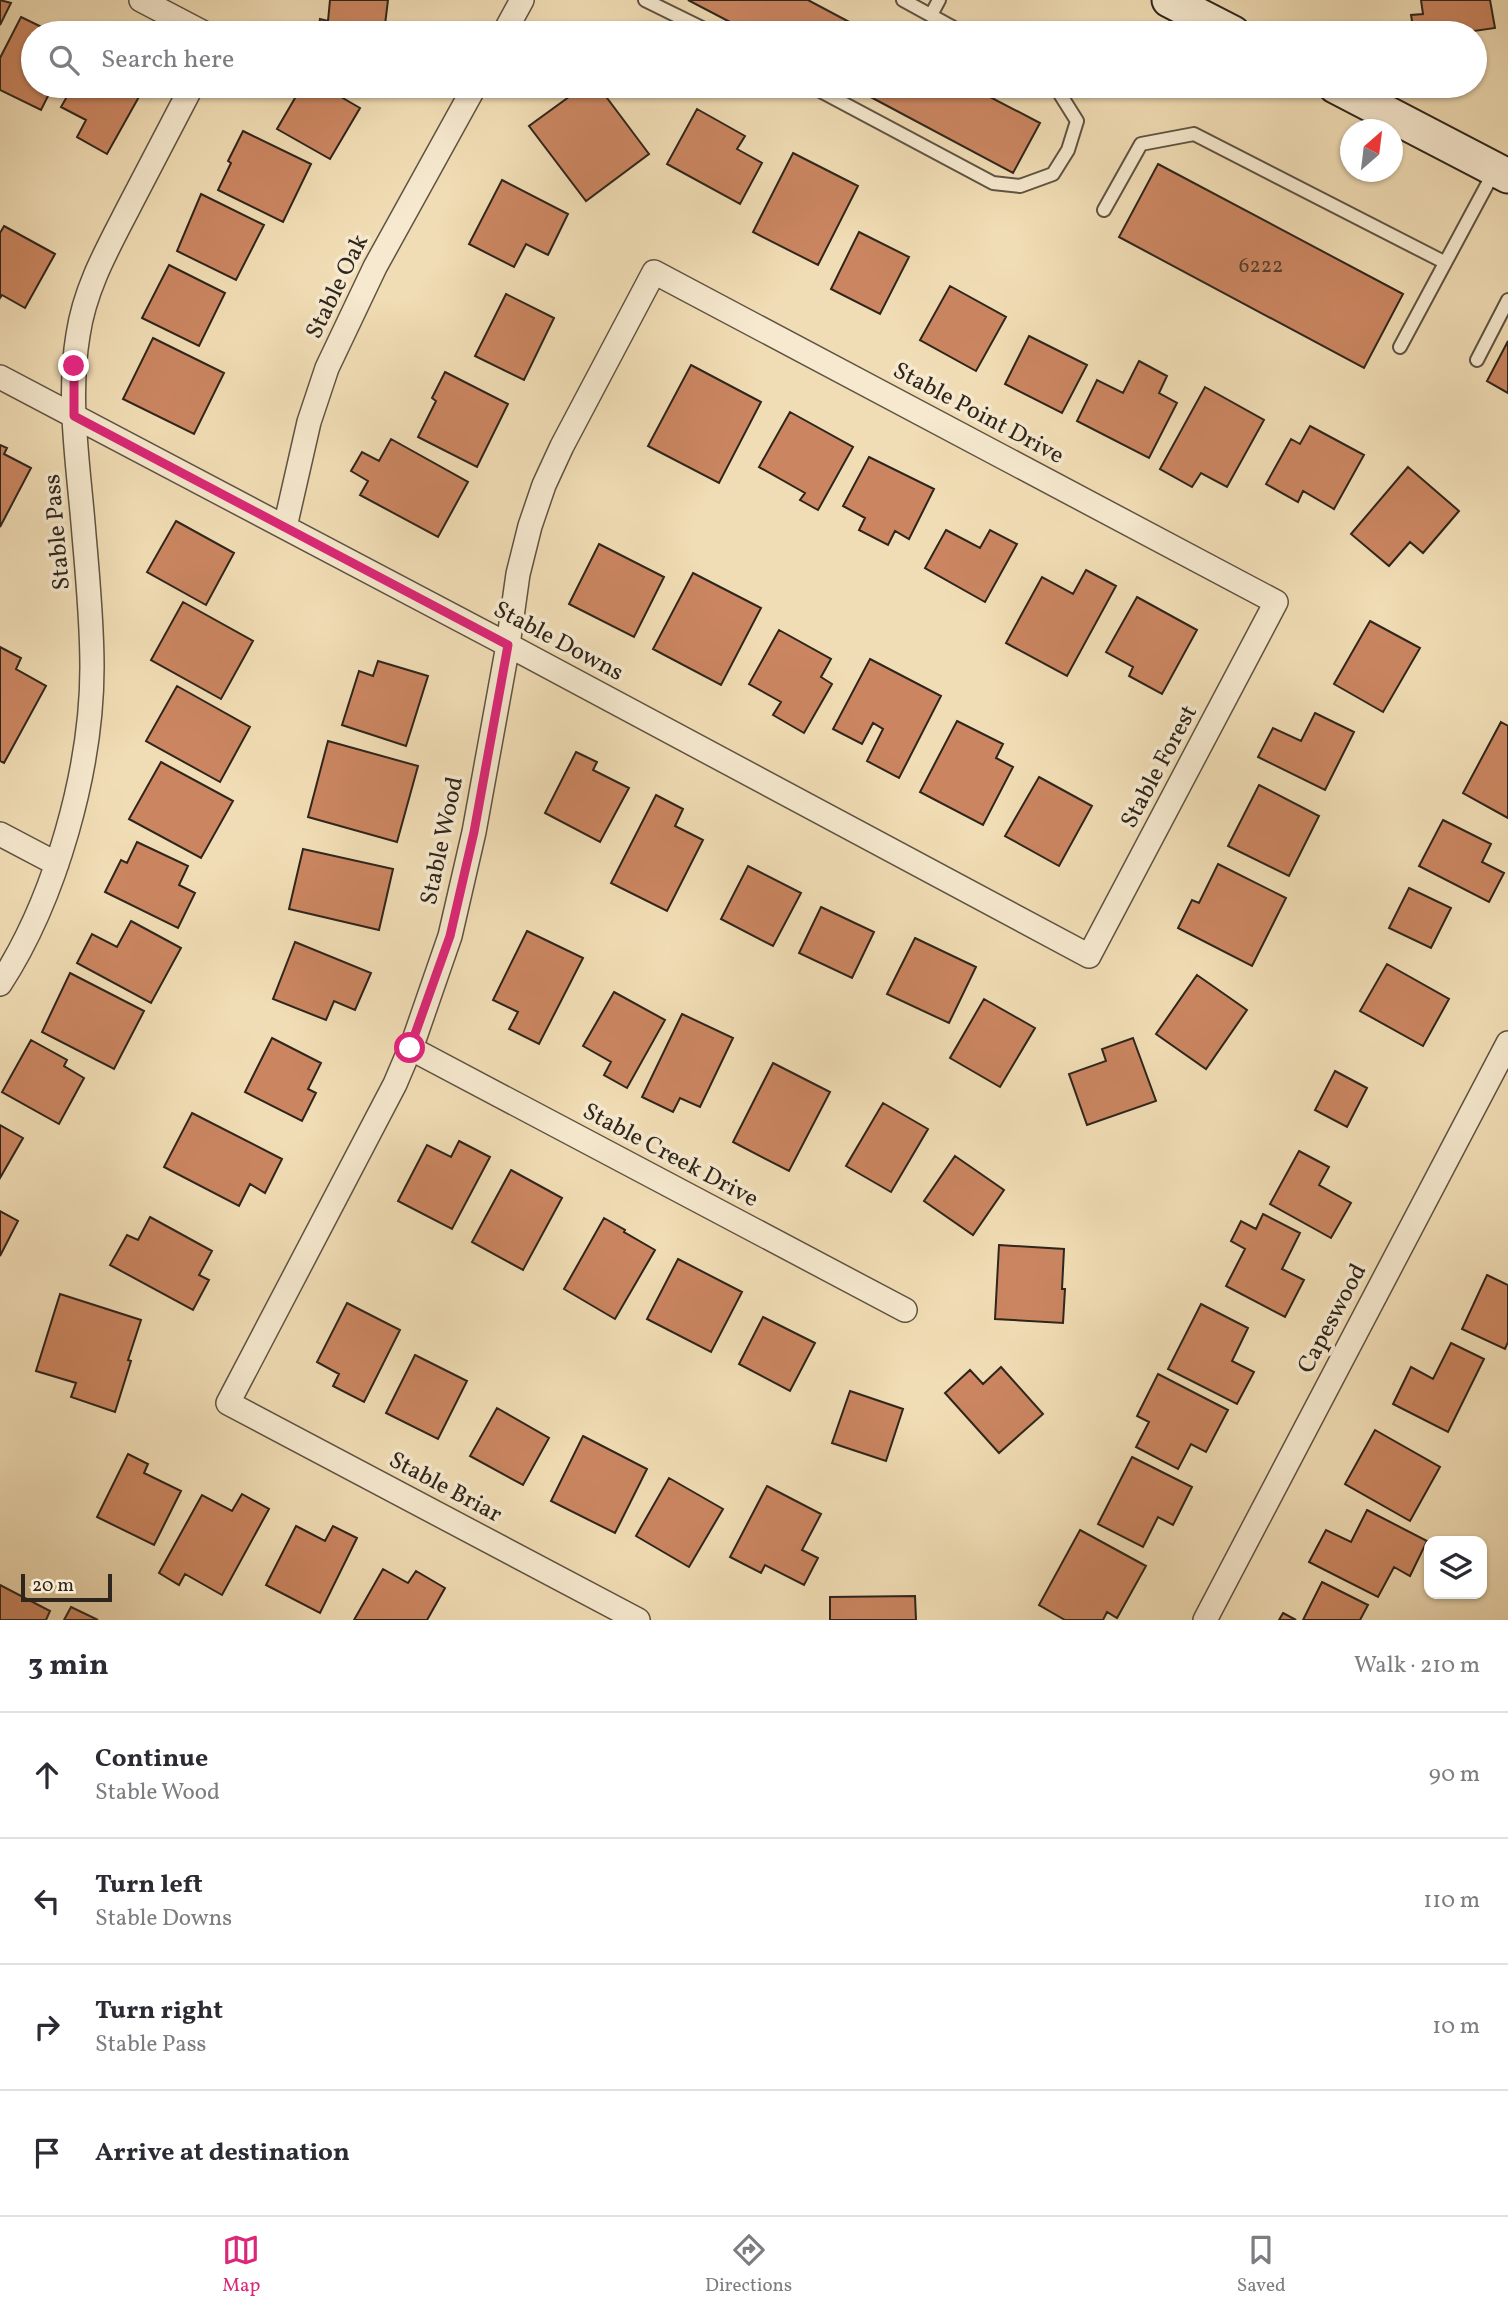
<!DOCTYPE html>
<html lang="en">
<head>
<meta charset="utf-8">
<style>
  :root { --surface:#fff; --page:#f7f7f7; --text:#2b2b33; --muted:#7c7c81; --line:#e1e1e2; --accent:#db2777 }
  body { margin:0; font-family:Vollkorn,serif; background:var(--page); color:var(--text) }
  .controls { position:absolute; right:21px; bottom:21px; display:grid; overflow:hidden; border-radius:14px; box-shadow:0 2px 5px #0004 }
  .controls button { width:63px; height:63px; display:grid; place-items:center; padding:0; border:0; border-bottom:2px solid var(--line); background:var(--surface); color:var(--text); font:35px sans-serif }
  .compass { position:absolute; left:1340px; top:119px; width:63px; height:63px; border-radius:50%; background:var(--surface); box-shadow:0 2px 5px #0004; rotate:28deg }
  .scale { position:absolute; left:21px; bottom:18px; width:91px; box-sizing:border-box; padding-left:7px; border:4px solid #2e251c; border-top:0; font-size:19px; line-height:24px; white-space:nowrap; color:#2e251c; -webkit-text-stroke:5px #f6e9cf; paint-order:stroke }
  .stop { position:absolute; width:21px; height:21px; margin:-16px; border:5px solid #db2777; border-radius:50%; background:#fff }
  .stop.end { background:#db2777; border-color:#fff; box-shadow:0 2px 7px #0008 }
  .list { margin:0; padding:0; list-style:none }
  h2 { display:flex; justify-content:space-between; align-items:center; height:91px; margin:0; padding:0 28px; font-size:30px }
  h2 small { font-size:23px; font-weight:400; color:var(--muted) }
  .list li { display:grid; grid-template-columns:46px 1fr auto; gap:21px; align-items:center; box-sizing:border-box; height:126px; padding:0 28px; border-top:2px solid var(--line) }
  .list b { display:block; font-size:26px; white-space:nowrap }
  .list p { margin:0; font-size:23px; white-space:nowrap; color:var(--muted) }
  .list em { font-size:23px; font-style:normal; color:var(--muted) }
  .icon { flex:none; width:38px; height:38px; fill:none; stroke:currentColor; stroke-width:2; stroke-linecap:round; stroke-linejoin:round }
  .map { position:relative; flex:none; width:1508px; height:1620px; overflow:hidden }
  .search { position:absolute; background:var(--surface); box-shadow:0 2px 5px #0004; left:21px; right:21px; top:21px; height:77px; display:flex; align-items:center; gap:18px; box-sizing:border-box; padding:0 24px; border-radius:38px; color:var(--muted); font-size:26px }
  .sheet { height:595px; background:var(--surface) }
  nav { display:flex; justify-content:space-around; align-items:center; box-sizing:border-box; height:98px; border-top:2px solid var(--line); background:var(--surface); font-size:19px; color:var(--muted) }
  nav a { display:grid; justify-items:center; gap:4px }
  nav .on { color:var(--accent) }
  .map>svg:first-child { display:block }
</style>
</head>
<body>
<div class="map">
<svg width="1508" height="1620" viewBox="0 0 1508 1620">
  <rect width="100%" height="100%" fill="#f1ddb5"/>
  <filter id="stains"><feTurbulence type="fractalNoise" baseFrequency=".00286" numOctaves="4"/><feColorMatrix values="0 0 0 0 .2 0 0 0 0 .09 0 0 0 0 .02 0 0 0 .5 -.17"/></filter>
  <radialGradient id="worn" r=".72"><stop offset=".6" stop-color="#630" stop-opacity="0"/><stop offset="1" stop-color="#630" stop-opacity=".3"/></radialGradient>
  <path fill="#cb8661" stroke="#2e251c" stroke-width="2" d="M0,0L11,3L0,25Z
    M330,0H388L384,33H318L320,19L328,21Z
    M688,0H808L870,33H751Z
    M1421,0H1490L1495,28L1460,33H1414L1411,15L1423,14Z
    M21,17L54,33H33V86H53L41,110L0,90V58Z
    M73,86H145L107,154L77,137L86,120L61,107Z
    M302,86H322L360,108L330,159L277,129Z
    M584,86H598L649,154L586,201L529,126Z
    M850,86H969L1040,123L1013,173Z
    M697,109L745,136L737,149L762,163L740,204L667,164Z
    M243,131L311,164L283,222L218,190L231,163L228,161Z
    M793,153L858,186L818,265L753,232Z
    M1158,164L1403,294L1364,368L1119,237Z
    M502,180L568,214L548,255L526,244L514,267L469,244Z
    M201,194L264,225L236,280L177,251Z
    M4,226L55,254L25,308L2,295L0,298V233Z
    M859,232L909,257L880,314L831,289Z
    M169,265L225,293L199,346L142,318Z
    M950,286L1006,317L976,371L920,340Z
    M506,294L554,318L524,380L475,356Z
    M1029,336L1087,365L1062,413L1005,384Z
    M153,338L224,373L194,434L123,399Z
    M1508,341V393L1487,381Z
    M1139,361L1167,376L1159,393L1177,403L1149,458L1077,421L1097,380L1123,393Z
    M691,365L761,402L719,483L648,446Z
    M445,372L508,404L477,467L418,437L436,401L432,398Z
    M1205,387L1264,420L1227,487L1201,473L1192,487L1160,469Z
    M790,412L853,447L818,510L800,500L805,493L759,467Z
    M1310,426L1364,455L1334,509L1303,491L1298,502L1266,484L1291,439L1300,444Z
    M391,439L468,482L438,537L360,495L368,481L351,471L362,452L379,461Z
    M0,445L7,448L4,454L31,468L0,527Z
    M869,457L934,489L909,539L895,531L888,545L859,530L865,518L843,506Z
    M1408,467L1459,511L1423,553L1410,542L1389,566L1351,534Z
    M176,521L234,553L206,605L147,572Z
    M946,530L980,548L990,530L1017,544L985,602L925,568Z
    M599,544L664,577L634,637L569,604Z
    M1086,570L1116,586L1067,676L1006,643L1042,577L1073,594Z
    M693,573L761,608L721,685L653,649Z
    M1137,597L1197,630L1162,694L1129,676L1133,667L1106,652Z
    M183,602L253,641L221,699L151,660Z
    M1370,621L1420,648L1383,712L1334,684Z
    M779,630L831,659L821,677L832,684L804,733L773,715L781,702L749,684Z
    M0,647L21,658L16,669L46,686L4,763L0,761Z
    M870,659L941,696L899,778L867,761L883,729L873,723L862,744L833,729Z
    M378,661L428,676L406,746L342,725L359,671L373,676Z
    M177,686L250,727L220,782L146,741Z
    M1315,713L1354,732L1325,790L1258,757L1273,728L1301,741Z
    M957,721L1003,744L996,758L1013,767L983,825L920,792Z
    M1501,722L1508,726V818L1463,793Z
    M328,741L418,766L397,842L308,817Z
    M576,752L597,762L593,770L629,788L600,842L545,813Z
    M161,762L233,801L201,858L129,819Z
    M1039,777L1092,806L1059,866L1005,836Z
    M1259,785L1319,816L1289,876L1228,846Z
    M656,795L683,809L675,826L703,840L667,911L611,883Z
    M1443,820L1491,844L1482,862L1504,873L1489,902L1419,866Z
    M137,842L188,866L179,885L195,893L178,928L105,892L121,860L127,863Z
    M303,849L393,869L379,930L289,909Z
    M1218,864L1286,898L1252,966L1178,928L1192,900L1199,903Z
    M748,866L801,893L773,946L721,919Z
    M1409,888L1451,908L1431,948L1389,928Z
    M821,907L874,932L852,978L799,953Z
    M131,921L181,948L151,1003L77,963L92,934L117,947Z
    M527,931L583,958L539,1044L509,1029L518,1012L493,1000Z
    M915,938L976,967L949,1023L887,994Z
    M295,942L371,973L355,1010L334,1001L326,1020L273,999Z
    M1387,964L1449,999L1423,1046L1360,1011Z
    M70,973L144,1011L114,1069L42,1032Z
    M1197,975L1247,1010L1206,1069L1156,1034Z
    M614,992L665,1020L627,1088L604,1075L611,1062L583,1046Z
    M984,999L1035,1028L1000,1087L950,1058Z
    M682,1014L733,1038L700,1107L680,1098L673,1112L642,1097Z
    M272,1038L321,1063L308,1089L316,1093L302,1121L245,1092Z
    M1133,1038L1156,1101L1087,1125L1069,1074L1106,1061L1102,1049Z
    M31,1040L67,1060L64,1066L84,1078L59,1124L2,1092Z
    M773,1063L830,1092L789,1171L733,1142Z
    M1335,1071L1367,1088L1347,1127L1315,1110Z
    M883,1103L928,1129L891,1192L846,1166Z
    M192,1113L282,1159L265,1193L250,1184L239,1206L164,1167Z
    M0,1125L23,1138L0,1178Z
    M459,1141L490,1157L452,1229L398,1201L427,1145L451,1157Z
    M1299,1151L1329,1167L1319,1185L1351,1203L1331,1238L1270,1204Z
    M955,1156L1004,1190L973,1235L924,1201Z
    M511,1170L562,1198L523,1270L472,1242Z
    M0,1211L18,1221L0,1256Z
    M1263,1214L1300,1233L1282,1269L1304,1280L1285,1317L1226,1286L1245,1249L1231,1241L1241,1221L1256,1229Z
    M150,1217L212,1251L199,1275L209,1280L193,1310L110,1265L127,1235L138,1240Z
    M604,1218L625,1230L624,1232L655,1250L615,1319L564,1289Z
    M999,1245L1064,1249L1062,1289H1065L1063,1323L995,1319Z
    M678,1259L742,1292L711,1352L647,1319Z
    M1487,1275L1508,1285V1342L1505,1349L1462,1329Z
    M60,1294L141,1320L128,1360L131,1361L115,1412L71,1397L76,1383L36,1371Z
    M347,1303L400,1330L364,1402L333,1386L339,1374L317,1362Z
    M1201,1304L1248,1328L1232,1361L1254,1372L1237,1404L1168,1369Z
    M763,1317L815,1343L790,1391L739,1364Z
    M1451,1343L1484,1359L1448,1432L1393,1404L1411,1367L1433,1379Z
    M415,1355L467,1381L438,1439L386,1413Z
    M1001,1367L1043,1414L999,1453L945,1393L970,1370L983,1384Z
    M1158,1374L1228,1410L1206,1452L1191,1444L1178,1469L1136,1447L1149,1422L1137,1416Z
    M850,1391L903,1409L886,1461L832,1443Z
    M497,1408L549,1438L523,1485L470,1456Z
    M1375,1430L1440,1467L1410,1521L1345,1484Z
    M583,1436L647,1469L615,1533L551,1501Z
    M128,1454L148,1464L144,1473L181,1491L154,1545L97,1517Z
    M1132,1457L1192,1487L1173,1525L1158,1517L1143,1547L1098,1524Z
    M669,1478L723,1509L689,1567L636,1536Z
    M767,1486L821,1514L802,1550L818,1558L804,1585L765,1565L761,1573L730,1557Z
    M242,1494L269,1509L222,1595L185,1574L179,1585L159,1573L202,1495L232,1511Z
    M1367,1510L1427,1541L1410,1576L1394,1567L1378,1597L1309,1562L1326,1530L1351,1542Z
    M296,1526L325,1541L333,1526L357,1538L320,1613L266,1585Z
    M1080,1530L1146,1566L1117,1618L1107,1612L1103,1620H1065L1039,1605Z
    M383,1569L408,1583L416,1571L445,1588L427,1620H354Z
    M1322,1582L1368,1605L1360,1620H1303Z
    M0,1585L50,1611L46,1620H0Z
    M915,1596L916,1620H830V1597Z
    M71,1607L98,1620H64Z
    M1283,1613L1296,1620H1279Z"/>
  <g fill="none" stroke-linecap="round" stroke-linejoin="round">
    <defs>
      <path id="service" d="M645,0L712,33
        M903,0L963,33
        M931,15L939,0
        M811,86L993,183L1020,186L1053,174L1068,150L1077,121L1055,86
        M1104,210L1141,144L1194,134L1444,262
        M1400,347L1495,170
        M1477,360L1508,300"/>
      <path id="minor" d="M141,0L204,33
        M504,33L522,0
        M0,377L508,645L1089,956L1276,602L654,272L562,446L544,485L530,526L518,574L508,645L474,832L450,936L415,1037L395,1084L228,1403L638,1620
        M285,527L309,422L327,368L375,267L475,86
        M0,834L57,864
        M0,984C56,898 92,769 92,667C92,623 88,579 84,535C79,469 67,401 78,335C85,287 109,246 131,203C151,164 172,125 192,86
        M410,1048L905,1310
        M1205,1620L1508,1043"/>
      <path id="secondary" d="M1169,0L1233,33
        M1335,86L1508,176"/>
    </defs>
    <use href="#service" stroke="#5f5342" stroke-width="16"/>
    <use href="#minor" stroke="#5f5342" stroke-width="26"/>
    <use href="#secondary" stroke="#2e251c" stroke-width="37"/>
    <use href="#service" stroke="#f6e9cf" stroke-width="12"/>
    <use href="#minor" stroke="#f6e9cf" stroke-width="23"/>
    <use href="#secondary" stroke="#f6e9cf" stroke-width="33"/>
  </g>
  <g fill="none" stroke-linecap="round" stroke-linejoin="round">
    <path stroke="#db2777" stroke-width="9" d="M74,366V416L508,645L474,832L450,936L410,1048"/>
  </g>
  <g text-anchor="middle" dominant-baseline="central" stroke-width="7" stroke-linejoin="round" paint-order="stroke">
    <g font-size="21" fill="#553d2d">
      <text x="1261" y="266">6222</text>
    </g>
    <g font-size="24" fill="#2e251c" stroke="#f6e9cf">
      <text transform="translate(338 287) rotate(-64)">Stable Oak</text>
      <text transform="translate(978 414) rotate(28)">Stable Point Drive</text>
      <text transform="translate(58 532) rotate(-95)">Stable Pass</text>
      <text transform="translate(558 642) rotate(28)">Stable Downs</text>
      <text transform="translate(1160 767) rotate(-62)">Stable Forest</text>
      <text transform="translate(443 841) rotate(-78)">Stable Wood</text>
      <text transform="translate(670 1156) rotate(28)">Stable Creek Drive</text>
      <text transform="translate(1333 1319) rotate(-62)">Capeswood</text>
      <text transform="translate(445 1488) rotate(28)">Stable Briar</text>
    </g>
  </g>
  <rect width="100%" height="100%" filter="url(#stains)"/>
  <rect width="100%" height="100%" fill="url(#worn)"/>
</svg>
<div class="controls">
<button><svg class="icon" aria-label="layers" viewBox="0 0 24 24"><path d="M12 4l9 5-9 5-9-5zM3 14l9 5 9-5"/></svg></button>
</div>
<svg class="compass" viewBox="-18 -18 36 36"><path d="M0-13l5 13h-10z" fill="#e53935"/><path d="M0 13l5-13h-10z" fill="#7c7c81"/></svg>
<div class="scale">20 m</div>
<div class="stop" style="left:410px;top:1048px"></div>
<div class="stop end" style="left:74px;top:366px"></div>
<div class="search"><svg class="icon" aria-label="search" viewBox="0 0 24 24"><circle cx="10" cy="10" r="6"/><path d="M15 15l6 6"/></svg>Search here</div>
</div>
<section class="sheet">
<h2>3 min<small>Walk · 210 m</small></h2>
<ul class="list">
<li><svg class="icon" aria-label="ahead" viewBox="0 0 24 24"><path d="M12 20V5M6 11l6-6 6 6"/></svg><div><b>Continue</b><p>Stable Wood</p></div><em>90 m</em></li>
<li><svg class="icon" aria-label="left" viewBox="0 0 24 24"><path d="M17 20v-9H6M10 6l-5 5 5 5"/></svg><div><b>Turn left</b><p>Stable Downs</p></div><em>110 m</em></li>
<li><svg class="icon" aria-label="right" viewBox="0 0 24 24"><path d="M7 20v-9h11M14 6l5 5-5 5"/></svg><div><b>Turn right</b><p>Stable Pass</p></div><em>10 m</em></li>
<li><svg class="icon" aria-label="arrive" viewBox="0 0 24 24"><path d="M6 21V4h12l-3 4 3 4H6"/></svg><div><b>Arrive at destination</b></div></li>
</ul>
</section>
<nav>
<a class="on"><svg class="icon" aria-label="map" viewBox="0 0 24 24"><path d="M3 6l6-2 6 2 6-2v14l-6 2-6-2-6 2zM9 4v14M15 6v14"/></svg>Map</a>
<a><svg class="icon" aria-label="directions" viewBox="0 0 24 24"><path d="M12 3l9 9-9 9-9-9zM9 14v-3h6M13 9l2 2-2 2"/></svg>Directions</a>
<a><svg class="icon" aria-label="saved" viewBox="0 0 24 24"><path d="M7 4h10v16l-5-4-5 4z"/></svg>Saved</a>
</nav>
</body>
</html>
